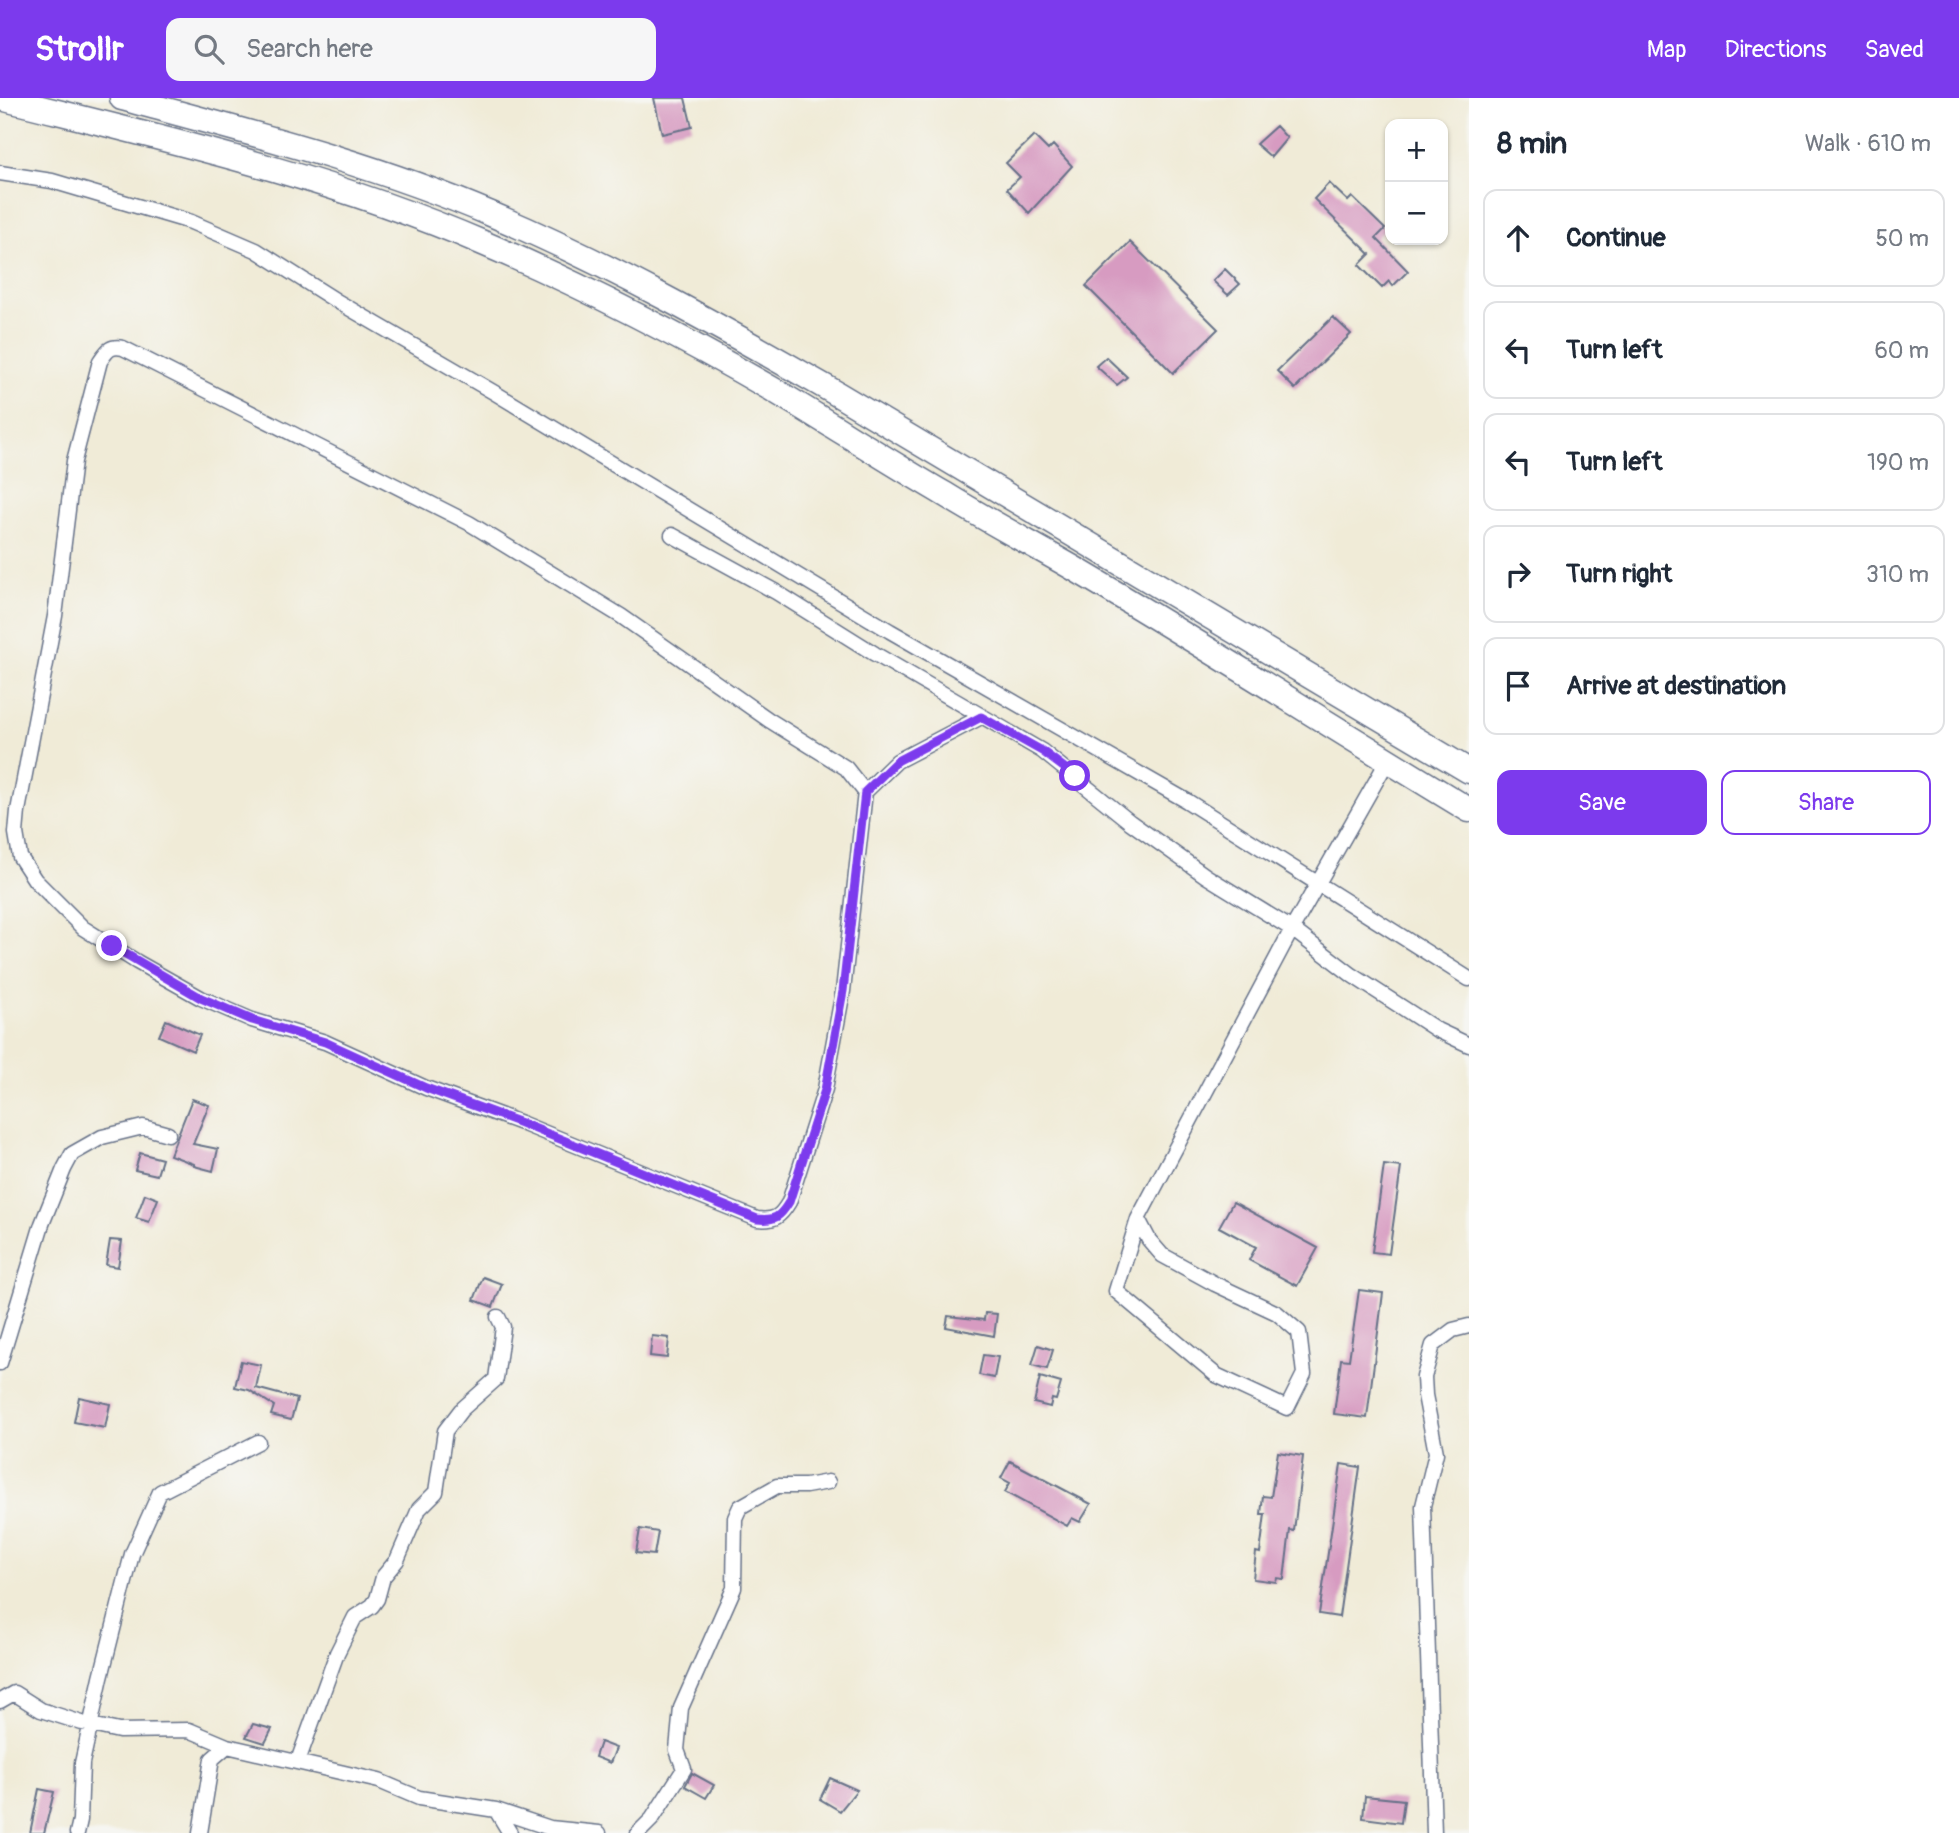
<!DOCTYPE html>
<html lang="en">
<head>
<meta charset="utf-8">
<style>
  :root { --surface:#fff; --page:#f6f6f7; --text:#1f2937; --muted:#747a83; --line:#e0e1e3; --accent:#7c3aed }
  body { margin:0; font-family:Pangolin,sans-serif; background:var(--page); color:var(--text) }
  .controls { position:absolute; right:21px; top:21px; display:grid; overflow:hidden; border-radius:14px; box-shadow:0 2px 5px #0004 }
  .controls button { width:63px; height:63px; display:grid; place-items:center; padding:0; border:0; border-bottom:2px solid var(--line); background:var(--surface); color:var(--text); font:35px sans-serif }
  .stop { position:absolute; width:21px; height:21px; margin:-16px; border:5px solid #7c3aed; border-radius:50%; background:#fff }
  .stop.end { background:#7c3aed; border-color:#fff; box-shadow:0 2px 7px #0008 }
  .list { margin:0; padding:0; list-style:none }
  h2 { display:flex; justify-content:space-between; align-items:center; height:91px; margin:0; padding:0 28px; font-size:30px }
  h2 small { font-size:23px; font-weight:400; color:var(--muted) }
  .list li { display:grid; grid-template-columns:46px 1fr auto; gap:21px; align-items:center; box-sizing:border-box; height:98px; margin:0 14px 14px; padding:0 14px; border:2px solid var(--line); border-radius:14px }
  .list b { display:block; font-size:26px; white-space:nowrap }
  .list em { font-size:23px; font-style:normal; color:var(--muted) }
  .actions { display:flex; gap:14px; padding:21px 28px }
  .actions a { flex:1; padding:16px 0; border:2px solid var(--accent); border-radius:14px; text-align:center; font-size:24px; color:var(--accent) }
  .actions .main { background:var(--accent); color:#fff }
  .icon { flex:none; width:38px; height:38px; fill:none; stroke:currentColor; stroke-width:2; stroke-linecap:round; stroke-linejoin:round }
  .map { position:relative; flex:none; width:1469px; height:1735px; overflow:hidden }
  header { display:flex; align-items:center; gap:42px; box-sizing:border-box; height:98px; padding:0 35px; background:var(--accent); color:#fff }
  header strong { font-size:33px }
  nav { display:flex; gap:38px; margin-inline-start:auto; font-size:24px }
  .search { width:490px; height:63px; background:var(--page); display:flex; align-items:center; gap:18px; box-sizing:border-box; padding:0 24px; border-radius:14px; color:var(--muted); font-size:26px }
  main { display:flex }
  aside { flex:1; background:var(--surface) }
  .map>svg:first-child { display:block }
</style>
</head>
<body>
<header>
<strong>Strollr</strong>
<div class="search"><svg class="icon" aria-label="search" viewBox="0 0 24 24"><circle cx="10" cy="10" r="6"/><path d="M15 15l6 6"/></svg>Search here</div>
<nav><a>Map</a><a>Directions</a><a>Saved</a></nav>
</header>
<main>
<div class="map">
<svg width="1469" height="1735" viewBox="0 0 1469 1735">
  <rect width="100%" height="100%" fill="#f6f6f2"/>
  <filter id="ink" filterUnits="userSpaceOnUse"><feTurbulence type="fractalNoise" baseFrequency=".0143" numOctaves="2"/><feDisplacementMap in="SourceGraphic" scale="14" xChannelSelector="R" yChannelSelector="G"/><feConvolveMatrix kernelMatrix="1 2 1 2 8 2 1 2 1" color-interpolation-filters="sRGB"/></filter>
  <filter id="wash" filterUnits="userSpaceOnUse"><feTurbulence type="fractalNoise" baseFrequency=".00686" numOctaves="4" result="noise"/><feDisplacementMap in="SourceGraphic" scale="28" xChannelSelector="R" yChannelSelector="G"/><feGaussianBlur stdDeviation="1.57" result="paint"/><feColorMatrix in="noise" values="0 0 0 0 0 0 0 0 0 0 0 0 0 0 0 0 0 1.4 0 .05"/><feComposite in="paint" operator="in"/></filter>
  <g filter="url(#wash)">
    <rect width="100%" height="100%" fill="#f0ebd7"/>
    <g id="blocks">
      <path fill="#d79bc1" d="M654,0H685L692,29L662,36Z
        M1276,28L1287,40L1271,59L1256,46Z
        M1034,38L1048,52L1053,47L1072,68L1029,115L1007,91L1020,79L1006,65Z
        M1329,85L1348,103L1352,99L1385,131L1376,140L1408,173L1393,188L1389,183L1382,190L1359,167L1370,156L1314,101Z
        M1130,144L1218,231L1173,275L1086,188Z
        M1225,171L1240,186L1228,197L1213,183Z
        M1333,219L1351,236L1295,291L1277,273Z
        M1106,259L1127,279L1117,287L1096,268Z
        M166,922L200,937L193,953L159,938Z
        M192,1001L209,1007L193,1046L218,1051L213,1073L194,1068V1066L170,1057Z
        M140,1055L162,1061L157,1077L135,1072Z
        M1384,1067L1401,1069L1389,1156L1372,1154Z
        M145,1096L158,1101L149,1124L136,1120Z
        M1233,1104L1318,1150L1297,1188L1249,1162L1256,1149L1219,1129Z
        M110,1142L122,1143L118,1169L106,1167Z
        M483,1179L502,1186L493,1209L474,1202Z
        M1359,1192L1383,1195L1367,1320L1334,1316L1341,1261L1349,1262Z
        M985,1215L997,1216L994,1238L946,1229L948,1218L984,1222Z
        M652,1238L669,1240L667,1260L650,1258Z
        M1038,1247L1053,1252L1047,1271L1032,1267Z
        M983,1257L998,1259L994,1280L979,1277Z
        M241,1263L261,1267L256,1290L297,1301L291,1322L271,1317L274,1308L249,1292L235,1289Z
        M1040,1279L1061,1285L1056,1302L1052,1301L1050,1309L1034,1305Z
        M79,1299L110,1306L105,1330L74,1324Z
        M1278,1354L1303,1358L1294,1433L1290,1432L1284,1481L1277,1480L1276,1484L1253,1481L1256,1454L1260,1455L1265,1416H1261L1263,1398L1271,1399Z
        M1010,1363L1091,1406L1080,1424L1072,1420L1067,1428L1005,1394L1010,1385L1001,1380Z
        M1341,1366L1360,1369L1339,1519L1319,1516Z
        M640,1431L658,1434L654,1457L636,1455Z
        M253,1626L272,1631L265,1645L246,1639Z
        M600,1644L616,1650L610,1665L595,1659Z
        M692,1675L714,1687L706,1700L685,1688Z
        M830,1680L857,1692L840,1713L820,1701Z
        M39,1691L54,1694L44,1735H30Z
        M1365,1698L1404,1702L1401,1725L1363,1720Z"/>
    </g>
  </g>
  <g filter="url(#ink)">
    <use href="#blocks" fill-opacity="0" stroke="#667188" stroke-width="2"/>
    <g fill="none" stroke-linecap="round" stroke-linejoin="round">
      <defs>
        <path id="street" d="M0,75L52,83L191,124L256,152L335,202L495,295L890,533L1187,703L1469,881
          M672,437L776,494L875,556L1042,653L1130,724L1206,778L1292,831L1352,877L1437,932L1469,947
          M865,694L846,670L769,622L621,518L469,425L123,250C110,247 107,253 100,263L74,363L55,518L18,713L16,735L20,759L35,782L83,830L137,864L201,900L252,922L325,944L426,990L521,1025L757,1121C775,1123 780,1119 789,1104L825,991L843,893L865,694L897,663L981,619
          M1138,1121L1149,1142L1162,1157L1215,1186L1277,1215L1299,1234L1304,1276L1287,1310L1216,1277L1116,1193L1138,1121L1292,831L1388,662
          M0,1265L42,1126L64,1071L72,1056L102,1039L143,1029L168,1036
          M0,1603L14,1595L41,1612L82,1625L119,1633L189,1632L227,1648L379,1683L419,1700L496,1712L550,1730L599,1735
          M298,1663L337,1555L355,1519L372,1508L377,1501L383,1479L397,1462L419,1411L436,1394L445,1333L461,1312L496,1281L503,1229L498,1219
          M496,1712L510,1735
          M77,1735L80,1722L82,1665L101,1579L132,1456L160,1394L258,1344
          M200,1735L212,1661L227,1648
          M638,1735L652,1721L684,1671L677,1652L681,1610L734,1490L735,1420L740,1409L777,1388H806L828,1384
          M1434,1735L1423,1408L1436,1355L1425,1297L1424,1279L1433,1247L1453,1232L1469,1228"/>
        <path id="highway" d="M1,0C164,41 328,78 483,145C584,188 682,239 777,294C834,328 889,364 946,397C988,423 1032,446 1075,471C1207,549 1337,632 1469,712
          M122,0C247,34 372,65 491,116C609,166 723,230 834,294L1469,673"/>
      </defs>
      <use href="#street" stroke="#667188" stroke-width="17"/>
      <use href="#highway" stroke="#667188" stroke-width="27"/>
      <use href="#street" stroke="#fff" stroke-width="14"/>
      <use href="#highway" stroke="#fff" stroke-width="24"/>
    </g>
  </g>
  <g fill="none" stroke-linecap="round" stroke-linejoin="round" filter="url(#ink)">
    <path stroke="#7c3aed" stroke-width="9" d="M112,848L201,900L252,922L325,944L426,990L521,1025L757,1121C775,1123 780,1119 789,1104L825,992L843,893L865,694L897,663L981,619L1042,653L1075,678"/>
  </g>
</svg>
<div class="controls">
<button>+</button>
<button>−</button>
</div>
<div class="stop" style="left:1075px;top:678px"></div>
<div class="stop end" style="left:112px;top:848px"></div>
</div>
<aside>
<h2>8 min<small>Walk · 610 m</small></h2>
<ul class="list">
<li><svg class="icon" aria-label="ahead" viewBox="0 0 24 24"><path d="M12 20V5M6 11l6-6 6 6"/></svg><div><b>Continue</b></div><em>50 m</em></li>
<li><svg class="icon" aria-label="left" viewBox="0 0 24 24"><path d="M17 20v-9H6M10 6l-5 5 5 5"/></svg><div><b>Turn left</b></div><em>60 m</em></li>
<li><svg class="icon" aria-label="left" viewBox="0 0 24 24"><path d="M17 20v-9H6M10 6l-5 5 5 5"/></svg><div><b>Turn left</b></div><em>190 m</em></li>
<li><svg class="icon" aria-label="right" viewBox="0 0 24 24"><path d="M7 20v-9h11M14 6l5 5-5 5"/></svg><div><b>Turn right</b></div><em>310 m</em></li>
<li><svg class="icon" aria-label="arrive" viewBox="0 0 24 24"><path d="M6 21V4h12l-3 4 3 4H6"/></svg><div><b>Arrive at destination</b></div></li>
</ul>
<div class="actions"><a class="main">Save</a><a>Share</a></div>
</aside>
</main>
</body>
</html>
